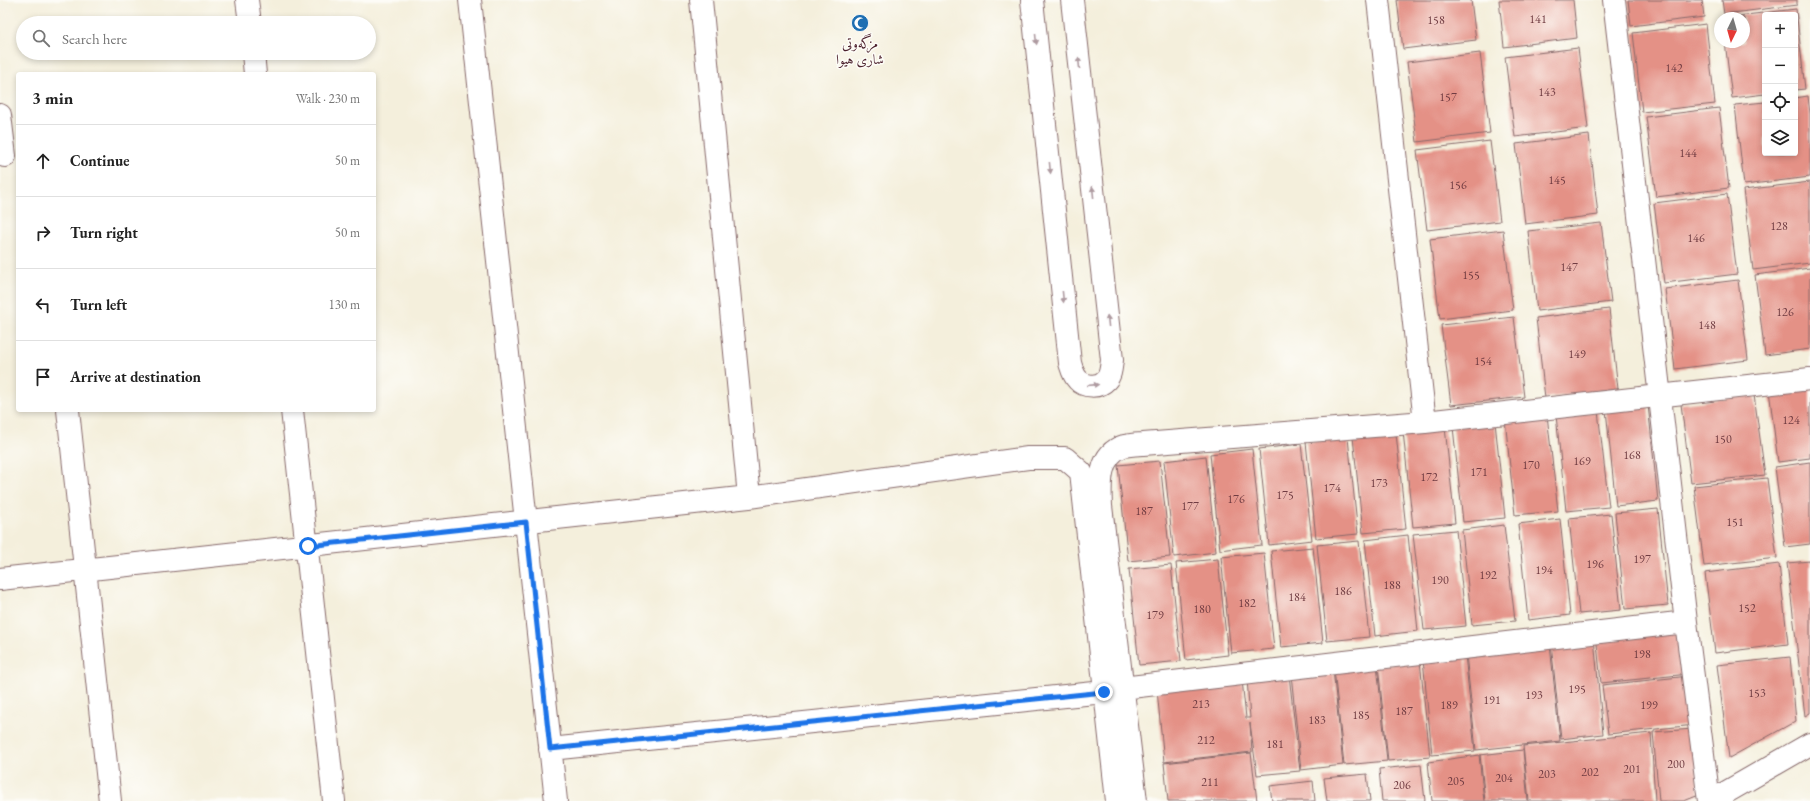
<!DOCTYPE html>
<html lang="en">
<head>
<meta charset="utf-8">
<style>
  :root { --surface:#fff; --page:#f2f2f2; --text:#222; --muted:#767676; --line:#e0e0e0 }
  body { margin:0; font-family:"EB Garamond",Amiri,serif; background:var(--page); color:var(--text) }
  .controls { position:absolute; right:12px; top:12px; display:grid; overflow:hidden; border-radius:4px; box-shadow:0 2px 6px #0003 }
  .controls button { width:36px; height:36px; display:grid; place-items:center; padding:0; border:0; border-bottom:1px solid var(--line); background:var(--surface); color:var(--text); font:20px sans-serif }
  .compass { position:absolute; left:1714px; top:12px; width:36px; height:36px; border-radius:50%; background:var(--surface); box-shadow:0 2px 6px #0003; rotate:185deg }
  .stop { position:absolute; width:12px; height:12px; margin:-9px; border:3px solid #1a73e8; border-radius:50%; background:#fff }
  .stop.end { background:#1a73e8; border-color:#fff; box-shadow:0 1px 4px #0008 }
  .list { margin:0; padding:0; list-style:none }
  h2 { display:flex; justify-content:space-between; align-items:center; height:52px; margin:0; padding:0 16px; font-size:17px }
  h2 small { font-size:13px; font-weight:400; color:var(--muted) }
  .list li { display:grid; grid-template-columns:26px 1fr auto; gap:12px; align-items:center; box-sizing:border-box; height:72px; padding:0 16px; border-top:1px solid var(--line) }
  .list b { display:block; font-size:15px; white-space:nowrap }
  .list em { font-size:13px; font-style:normal; color:var(--muted) }
  .icon { flex:none; width:22px; height:22px; fill:none; stroke:currentColor; stroke-width:2; stroke-linecap:round; stroke-linejoin:round }
  .map { position:relative; flex:none; width:1810px; height:801px; overflow:hidden }
  .search { position:absolute; background:var(--surface); box-shadow:0 2px 6px #0003; left:16px; top:16px; width:360px; height:44px; display:flex; align-items:center; gap:10px; box-sizing:border-box; padding:0 14px; border-radius:22px; color:var(--muted); font-size:15px }
  .panel { position:absolute; background:var(--surface); box-shadow:0 2px 6px #0003; left:16px; top:72px; width:360px; height:340px; border-radius:4px }
  .map>svg:first-child { display:block }
</style>
</head>
<body>
<div class="map">
<svg width="1810" height="801" viewBox="0 0 1810 801">
  <rect width="100%" height="100%" fill="#fdfcf7"/>
  <filter id="ink" filterUnits="userSpaceOnUse"><feTurbulence type="fractalNoise" baseFrequency=".025" numOctaves="2"/><feDisplacementMap in="SourceGraphic" scale="8" xChannelSelector="R" yChannelSelector="G"/><feConvolveMatrix kernelMatrix="1 2 1 2 8 2 1 2 1" color-interpolation-filters="sRGB"/></filter>
  <filter id="wash" filterUnits="userSpaceOnUse"><feTurbulence type="fractalNoise" baseFrequency=".012" numOctaves="4" result="noise"/><feDisplacementMap in="SourceGraphic" scale="16" xChannelSelector="R" yChannelSelector="G"/><feGaussianBlur stdDeviation="0.9" result="paint"/><feColorMatrix in="noise" values="0 0 0 0 0 0 0 0 0 0 0 0 0 0 0 0 0 1.4 0 .05"/><feComposite in="paint" operator="in"/></filter>
  <g filter="url(#wash)">
    <rect width="100%" height="100%" fill="#f4efdc"/>
    <g id="blocks">
      <path fill="#e49186" d="M1397,0H1471L1476,40L1403,49Z
        M1499,0H1573L1577,38L1504,47Z
        M1628,0H1702L1704,17L1631,26Z
        M1722,0H1797V5L1724,14Z
        M1796,9L1805,89L1795,90V15H1765V94L1732,98L1725,42H1744V18L1729,17Z
        M1706,24L1715,104L1642,112L1633,33Z
        M1578,48L1588,128L1515,137L1505,57Z
        M1480,53L1490,133L1417,142L1407,62Z
        M1808,96L1810,114V177L1744,185L1735,105L1765,102V153H1795V98Z
        M1719,108L1729,188L1656,197L1646,117Z
        M1589,135L1598,215L1525,224L1516,144Z
        M1490,141L1500,221L1427,230L1417,150Z
        M1810,182V263L1753,270L1743,190Z
        M1727,194L1737,274L1664,283L1654,203Z
        M1601,223L1611,302L1537,311L1528,231Z
        M1503,230L1513,310L1440,319L1430,239Z
        M1810,268V349L1765,355L1755,275Z
        M1738,280L1748,360L1675,369L1665,289Z
        M1609,309L1618,389L1545,398L1536,318Z
        M1514,317L1524,397L1451,405L1441,325Z
        M1810,377V458L1778,462L1768,382Z
        M1754,395L1765,475L1691,483L1681,404Z
        M1648,405L1658,501L1616,506L1606,410Z
        M1598,411L1609,507L1566,511L1556,415Z
        M1547,415L1558,511L1515,515L1505,419Z
        M1495,422L1505,518L1463,522L1453,427Z
        M1445,427L1455,523L1413,527L1403,431Z
        M1396,433L1406,529L1363,533L1353,437Z
        M1348,438L1358,534L1316,538L1306,442Z
        M1301,444L1312,540L1269,545L1259,449Z
        M1252,449L1262,545L1220,550L1210,454Z
        M1206,456L1216,552L1174,557L1164,461Z
        M1160,461L1170,557L1128,561L1118,465Z
        M1810,462V544L1785,547L1775,467Z
        M1767,478L1777,558L1704,566L1694,486Z
        M1658,509L1668,605L1625,609L1615,513Z
        M1611,514L1621,610L1579,614L1569,518Z
        M1560,519L1570,615L1528,620L1518,524Z
        M1504,525L1515,621L1472,625L1462,530Z
        M1456,530L1466,626L1424,630L1413,534Z
        M1408,535L1418,631L1375,636L1365,540Z
        M1359,541L1369,637L1327,641L1317,545Z
        M1313,547L1323,643L1281,647L1271,551Z
        M1264,553L1274,649L1231,653L1221,557Z
        M1218,559L1228,655L1186,660L1176,563Z
        M1810,561V713L1805,716L1787,563Z
        M1779,564L1788,644L1715,653L1705,573Z
        M1171,565L1181,661L1139,665L1129,569Z
        M1683,625L1689,674L1601,683L1596,634Z
        M1594,638L1603,734L1561,739L1551,643Z
        M1550,645L1560,741L1476,750L1466,654Z
        M1465,655L1475,751L1432,755L1423,659Z
        M1790,657L1796,721L1729,758L1717,665Z
        M1420,661L1430,757L1388,761L1378,665Z
        M1377,665L1387,761L1344,765L1334,669Z
        M1333,669L1343,765L1301,770L1291,674Z
        M1289,675L1300,771L1257,775L1250,723L1252,752L1164,762L1157,690L1242,680L1246,718H1250L1247,679Z
        M1690,676L1695,725L1608,734L1602,685Z
        M1693,729L1699,795L1684,801H1659L1653,732Z
        M1651,733L1655,801H1529L1523,746Z
        M1523,750L1528,801H1485L1480,755Z
        M1251,753L1257,801H1168L1164,763Z
        M1479,755L1484,801H1432L1428,762Z
        M1421,765L1425,801H1382L1379,769Z
        M1367,774L1370,801H1327L1324,778Z
        M1313,781L1315,801H1272L1270,786Z"/>
    </g>
  </g>
  <g filter="url(#ink)">
    <use href="#blocks" fill-opacity="0" stroke="#866869" stroke-width="1"/>
    <g fill="none" stroke-linecap="round" stroke-linejoin="round">
      <defs>
        <path id="street" d="M247,0L250,23
          M470,0L556,801
          M701,0L749,497
          M1032,0L1070,363C1072,369 1073,375 1078,380C1084,387 1099,388 1106,380C1111,375 1111,367 1112,360L1072,0
          M1378,0L1425,422
          M1614,0L1686,622L1709,801
          M253,53L255,74
          M0,115L5,156
          M68,410L110,801
          M292,410L334,801
          M0,579L749,497L1028,458H1065L1081,472L1117,801
          M1122,688L1686,622
          M550,749L1104,692
          M1136,801L1101,506C1100,485 1098,454 1124,446C1130,445 1137,444 1143,444L1425,422L1810,379
          M1711,801L1810,744"/>
      </defs>
      <use href="#street" stroke="#866869" stroke-width="24"/>
      <use href="#street" stroke="#fff" stroke-width="22"/>
    </g>
    <defs><path id="oneway-solid" d="M-6-.8H1V-3.2L6.5 0L1 3.2V.8H-6Z"/></defs>
    <g fill="#ae9aa0">
      <use href="#oneway-solid" transform="translate(1036 39) rotate(84)"/>
      <use href="#oneway-solid" transform="translate(1079 63) rotate(-96)"/>
      <use href="#oneway-solid" transform="translate(1050 168) rotate(84)"/>
      <use href="#oneway-solid" transform="translate(1093 192) rotate(-96)"/>
      <use href="#oneway-solid" transform="translate(1063 297) rotate(84)"/>
      <use href="#oneway-solid" transform="translate(1108 321) rotate(-96)"/>
      <use href="#oneway-solid" transform="translate(1093 385) rotate(-5)"/>
    </g>
  </g>
  <g fill="none" stroke-linecap="round" stroke-linejoin="round" filter="url(#ink)">
    <path stroke="#1a73e8" stroke-width="5" d="M308,546L526,522L550,749L1104,692"/>
  </g>
  <defs>
    <symbol id="mosque-disc" viewBox="-11 -11 22 22"><circle r="9.5" fill="#1f6fb2" stroke="#fdfcf7"/><path d="M3.5-4.9A6 6 0 1 0 3.5 4.9A5 5 0 1 1 3.5-4.9Z" fill="#fff"/></symbol>
  </defs>
  <g fill-rule="evenodd">
    <use href="#mosque-disc" x="850" y="13" width="20" height="20"/>
  </g>
  <g text-anchor="middle" dominant-baseline="central" stroke-width="3" stroke-linejoin="round" paint-order="stroke">
    <g font-size="12" fill="#703c42">
      <text x="1538" y="19">141</text>
      <text x="1436" y="20">158</text>
      <text x="1674" y="68">142</text>
      <text x="1547" y="92">143</text>
      <text x="1448" y="97">157</text>
      <text x="1688" y="153">144</text>
      <text x="1557" y="180">145</text>
      <text x="1458" y="185">156</text>
      <text x="1779" y="226">128</text>
      <text x="1696" y="238">146</text>
      <text x="1569" y="267">147</text>
      <text x="1471" y="275">155</text>
      <text x="1785" y="312">126</text>
      <text x="1707" y="325">148</text>
      <text x="1577" y="354">149</text>
      <text x="1483" y="361">154</text>
      <text x="1791" y="420">124</text>
      <text x="1723" y="439">150</text>
      <text x="1632" y="455">168</text>
      <text x="1582" y="461">169</text>
      <text x="1531" y="465">170</text>
      <text x="1479" y="472">171</text>
      <text x="1429" y="477">172</text>
      <text x="1379" y="483">173</text>
      <text x="1332" y="488">174</text>
      <text x="1285" y="495">175</text>
      <text x="1236" y="499">176</text>
      <text x="1190" y="506">177</text>
      <text x="1144" y="511">187</text>
      <text x="1735" y="522">151</text>
      <text x="1642" y="559">197</text>
      <text x="1595" y="564">196</text>
      <text x="1544" y="570">194</text>
      <text x="1488" y="575">192</text>
      <text x="1440" y="580">190</text>
      <text x="1392" y="585">188</text>
      <text x="1343" y="591">186</text>
      <text x="1297" y="597">184</text>
      <text x="1247" y="603">182</text>
      <text x="1747" y="608">152</text>
      <text x="1202" y="609">180</text>
      <text x="1155" y="615">179</text>
      <text x="1642" y="654">198</text>
      <text x="1577" y="689">195</text>
      <text x="1757" y="693">153</text>
      <text x="1534" y="695">193</text>
      <text x="1492" y="700">191</text>
      <text x="1201" y="704">213</text>
      <text x="1449" y="705">189</text>
      <text x="1649" y="705">199</text>
      <text x="1404" y="711">187</text>
      <text x="1361" y="715">185</text>
      <text x="1317" y="720">183</text>
      <text x="1206" y="740">212</text>
      <text x="1275" y="744">181</text>
      <text x="1676" y="764">200</text>
      <text x="1632" y="769">201</text>
      <text x="1590" y="772">202</text>
      <text x="1547" y="774">203</text>
      <text x="1504" y="778">204</text>
      <text x="1456" y="781">205</text>
      <text x="1210" y="782">211</text>
      <text x="1402" y="785">206</text>
    </g>
    <g font-size="14" fill="#4a1f2b" stroke="#fdfcf7">
      <text x="860" y="43">مزگەوتی<tspan x="860" dy="16">شاری هیوا</tspan></text>
    </g>
  </g>
</svg>
<div class="controls">
<button>+</button>
<button>−</button>
<button><svg class="icon" aria-label="locate" viewBox="0 0 24 24"><circle cx="12" cy="12" r="6"/><path d="M12 2v4M12 18v4M2 12h4M18 12h4"/></svg></button>
<button><svg class="icon" aria-label="layers" viewBox="0 0 24 24"><path d="M12 4l9 5-9 5-9-5zM3 14l9 5 9-5"/></svg></button>
</div>
<svg class="compass" viewBox="-18 -18 36 36"><path d="M0-13l5 13h-10z" fill="#e53935"/><path d="M0 13l5-13h-10z" fill="#767676"/></svg>
<div class="stop" style="left:308px;top:546px"></div>
<div class="stop end" style="left:1104px;top:692px"></div>
<div class="search"><svg class="icon" aria-label="search" viewBox="0 0 24 24"><circle cx="10" cy="10" r="6"/><path d="M15 15l6 6"/></svg>Search here</div>
<section class="panel">
<h2>3 min<small>Walk · 230 m</small></h2>
<ul class="list">
<li><svg class="icon" aria-label="ahead" viewBox="0 0 24 24"><path d="M12 20V5M6 11l6-6 6 6"/></svg><div><b>Continue</b></div><em>50 m</em></li>
<li><svg class="icon" aria-label="right" viewBox="0 0 24 24"><path d="M7 20v-9h11M14 6l5 5-5 5"/></svg><div><b>Turn right</b></div><em>50 m</em></li>
<li><svg class="icon" aria-label="left" viewBox="0 0 24 24"><path d="M17 20v-9H6M10 6l-5 5 5 5"/></svg><div><b>Turn left</b></div><em>130 m</em></li>
<li><svg class="icon" aria-label="arrive" viewBox="0 0 24 24"><path d="M6 21V4h12l-3 4 3 4H6"/></svg><div><b>Arrive at destination</b></div></li>
</ul>
</section>
</div>
</body>
</html>
